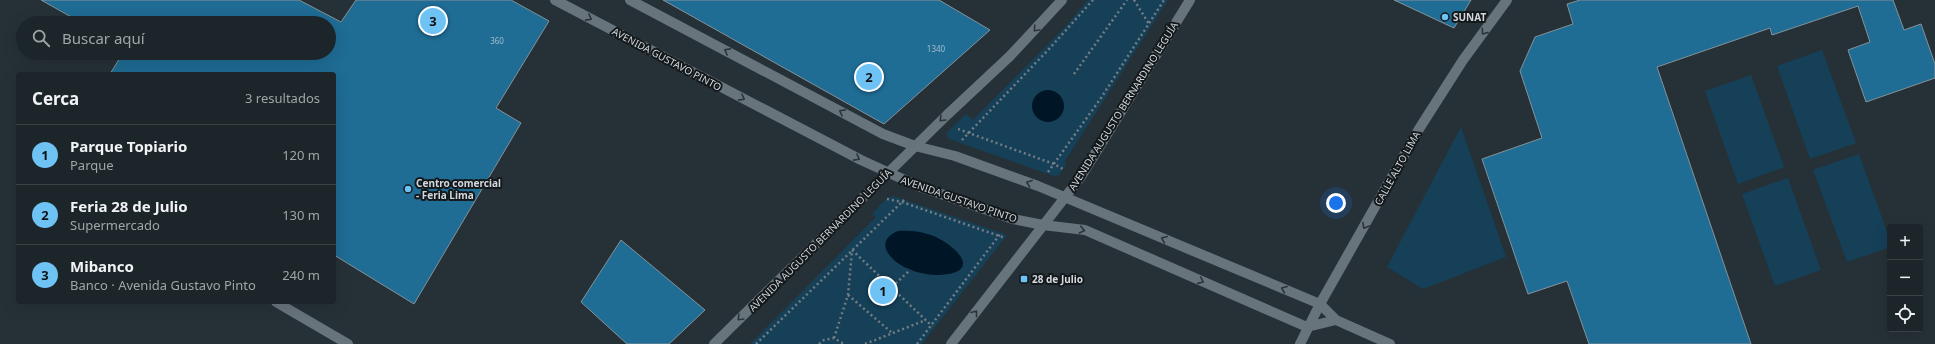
<!DOCTYPE html>
<html lang="es">
<head>
<meta charset="utf-8">
<style>
  :root { --surface:#1c2529; --page:#293135; --text:#f1f3f6; --muted:#a0a5a8; --line:#3a4246; --accent:#6fc2f4 }
  body { margin:0; font-family:"Noto Sans",sans-serif; background:var(--page); color:var(--text) }
  .controls { position:absolute; right:12px; bottom:12px; display:grid; overflow:hidden; border-radius:4px; box-shadow:0 4px 16px #0002 }
  .controls button { width:36px; height:36px; display:grid; place-items:center; padding:0; border:0; border-bottom:1px solid var(--line); background:var(--surface); color:var(--text); font:20px sans-serif }
  .you { position:absolute; left:1336px; top:203px; width:14px; height:14px; margin:-10px; border:3px solid #fff; border-radius:50%; background:#1a73e8; box-shadow:0 0 0 6px #1a73e833 }
  .badge { display:grid; place-items:center; width:26px; height:26px; border-radius:50%; background:var(--accent); color:#111; font-size:13px; font-weight:700 }
  .pin { position:absolute; translate:-50% -50%; border:2px solid #fff; box-shadow:0 1px 4px #0006 }
  .list { margin:0; padding:0; list-style:none }
  h2 { display:flex; justify-content:space-between; align-items:center; height:52px; margin:0; padding:0 16px; font-size:17px }
  h2 small { font-size:13px; font-weight:400; color:var(--muted) }
  .list li { display:grid; grid-template-columns:26px 1fr auto; gap:12px; align-items:center; box-sizing:border-box; height:60px; padding:0 16px; border-top:1px solid var(--line) }
  .list b { display:block; font-size:15px; white-space:nowrap }
  .list p { margin:0; font-size:13px; white-space:nowrap; color:var(--muted) }
  .list em { font-size:13px; font-style:normal; color:var(--muted) }
  .icon { flex:none; width:22px; height:22px; fill:none; stroke:currentColor; stroke-width:2; stroke-linecap:round; stroke-linejoin:round }
  .map { position:relative; flex:none; width:1935px; height:344px; overflow:hidden }
  .search { position:absolute; background:var(--surface); box-shadow:0 4px 16px #0002; left:16px; top:16px; width:320px; height:44px; display:flex; align-items:center; gap:10px; box-sizing:border-box; padding:0 14px; border-radius:22px; color:var(--muted); font-size:15px }
  .panel { position:absolute; background:var(--surface); box-shadow:0 4px 16px #0002; left:16px; top:72px; width:320px; height:232px; border-radius:4px }
  .map>svg:first-child { display:block }
</style>
</head>
<body>
<div class="map">
<svg width="1935" height="344" viewBox="0 0 1935 344">
  <rect width="100%" height="100%" fill="#263137"/>
  <path fill="#154058" d="M1088,0H1168L1065,161L1066,165L1059,175L1054,176L949,139L946,133L966,114L973,120L1065,27Z
    M1822,50L1856,143L1810,159L1777,66Z
    M1751,75L1784,167L1738,184L1705,91Z
    M1461,127L1506,257L1423,289L1387,267Z
    M1859,154L1890,240V247L1847,262L1813,170Z
    M1788,178L1821,270L1775,286L1742,194Z
    M893,196L1007,235L922,344H750L876,217L872,214L886,199Z"/>
  <path fill="#001626" d="M1032 106a16 16 0 1 1 32 0a16 16 0 1 1-32 0Z
    M898,231C909,230 920,231 931,235C955,244 985,273 939,275C928,275 918,273 909,269C891,262 872,242 898,231Z"/>
  <path fill="#1f6c94" stroke="#85929a" d="M41,0H299L341,22L356,0H511L549,21L496,108L521,123L414,304L334,255V74H110L123,53H329V23H82Z
    M663,0H939L990,30L884,124Z
    M1394,0H1471L1454,28Z
    M1580,0H1893L1904,30L1921,24L1935,64V78L1866,102L1848,50L1870,42L1858,6L1772,35L1770,28L1657,67L1751,344H1589L1567,281L1528,294L1482,159L1542,138L1520,71L1535,37L1573,24L1567,4Z
    M621,240L705,310L669,344H627L581,302Z"/>
  <g fill="none" stroke-linecap="round" stroke-linejoin="round">
    <path stroke="#757d83" stroke-width="2.5" stroke-dasharray="2 3" stroke-linecap="butt" d="M1134,0L1149,24
      M1074,74L1127,0
      M958,129L1054,164L1063,169
      M962,140L1050,48L1093,0
      M1048,172L1101,98L1164,0
      M887,199L902,202L1005,238
      M852,250L932,326
      M892,287L910,270
      M848,295L891,332
      M834,338L848,295L852,251
      M756,344L904,200
      M819,344L824,340L834,338L844,344
      M865,344L926,320
      M917,344L1001,233"/>
    <path stroke="#68747c" stroke-width="10" d="M276,302L348,344
      M1320,304L1419,129L1463,60L1507,0"/>
    <path stroke="#68747c" stroke-width="10" d="M555,0L861,160L918,186L1013,219L1043,225L1085,230L1307,327L1336,320
      M630,0L883,134L915,146L955,156L1038,186L1320,304L1336,320L1390,344
      M714,344L947,115L1010,56L1062,0
      M951,344L1080,178L1190,0
      M1300,344L1320,304"/>
  </g>
  <defs><path id="oneway-chevron" d="M-2-3.5L2.5 0L-2 3.5" fill="none" stroke-width="1.6" stroke-linecap="round" stroke-linejoin="round"/></defs>
  <g stroke="#2d3438">
    <use href="#oneway-chevron" transform="translate(589 18) rotate(28)"/>
    <use href="#oneway-chevron" transform="translate(1036 29) rotate(133)"/>
    <use href="#oneway-chevron" transform="translate(1484 32) rotate(126)"/>
    <use href="#oneway-chevron" transform="translate(727 51) rotate(-152)"/>
    <use href="#oneway-chevron" transform="translate(742 98) rotate(28)"/>
    <use href="#oneway-chevron" transform="translate(842 112) rotate(-152)"/>
    <use href="#oneway-chevron" transform="translate(942 119) rotate(135)"/>
    <use href="#oneway-chevron" transform="translate(857 158) rotate(28)"/>
    <use href="#oneway-chevron" transform="translate(1029 183) rotate(-160)"/>
    <use href="#oneway-chevron" transform="translate(1365 226) rotate(119)"/>
    <use href="#oneway-chevron" transform="translate(1082 230) rotate(12)"/>
    <use href="#oneway-chevron" transform="translate(1164 239) rotate(-157)"/>
    <use href="#oneway-chevron" transform="translate(1201 281) rotate(24)"/>
    <use href="#oneway-chevron" transform="translate(1284 289) rotate(-157)"/>
    <use href="#oneway-chevron" transform="translate(975 313) rotate(-52)"/>
    <use href="#oneway-chevron" transform="translate(740 318) rotate(135)"/>
  </g>
  <g fill="#6fc2f4" stroke="#13181b" stroke-width="1.5">
    <circle cx="1445" cy="17" r="4"/>
    <circle cx="408" cy="189" r="4"/>
    <rect x="1020" y="275" width="8" height="8" rx="2"/>
  </g>
  <g text-anchor="middle" dominant-baseline="central" stroke-width="4" stroke-linejoin="round" paint-order="stroke">
    <g font-size="8" fill="#a5bdcb">
      <text x="497" y="40">360</text>
      <text x="936" y="48">1340</text>
    </g>
    <g font-size="10" font-weight="bold" fill="#d2d8dd" stroke="#13181b" text-anchor="start">
      <text x="1453" y="17">SUNAT</text>
      <text x="416" y="183">Centro comercial<tspan x="416" dy="12">- Feria Lima</tspan></text>
      <text x="1032" y="279">28 de Julio</text>
    </g>
    <g font-size="10" fill="#d2d8dd" stroke="#13181b">
      <text transform="translate(667 59) rotate(28)">AVENIDA GUSTAVO PINTO</text>
      <text transform="translate(1123 106) rotate(-58)">AVENIDA AUGUSTO BERNARDINO LEGUÍA</text>
      <text transform="translate(1397 168) rotate(-61)">CALLE ALTO LIMA</text>
      <text transform="translate(959 199) rotate(19)">AVENIDA GUSTAVO PINTO</text>
      <text transform="translate(820 240) rotate(-45)">AVENIDA AUGUSTO BERNARDINO LEGUÍA</text>
    </g>
  </g>
</svg>
<div class="controls">
<button>+</button>
<button>−</button>
<button><svg class="icon" aria-label="locate" viewBox="0 0 24 24"><circle cx="12" cy="12" r="6"/><path d="M12 2v4M12 18v4M2 12h4M18 12h4"/></svg></button>
</div>
<div class="you"></div>
<div class="pin badge" style="left:883px;top:291px">1</div>
<div class="pin badge" style="left:869px;top:77px">2</div>
<div class="pin badge" style="left:433px;top:21px">3</div>
<div class="search"><svg class="icon" aria-label="search" viewBox="0 0 24 24"><circle cx="10" cy="10" r="6"/><path d="M15 15l6 6"/></svg>Buscar aquí</div>
<section class="panel">
<h2>Cerca<small>3 resultados</small></h2>
<ul class="list">
<li><span class="badge">1</span><div><b>Parque Topiario</b><p>Parque</p></div><em>120 m</em></li>
<li><span class="badge">2</span><div><b>Feria 28 de Julio</b><p>Supermercado</p></div><em>130 m</em></li>
<li><span class="badge">3</span><div><b>Mibanco</b><p>Banco · Avenida Gustavo Pinto</p></div><em>240 m</em></li>
</ul>
</section>
</div>
</body>
</html>
